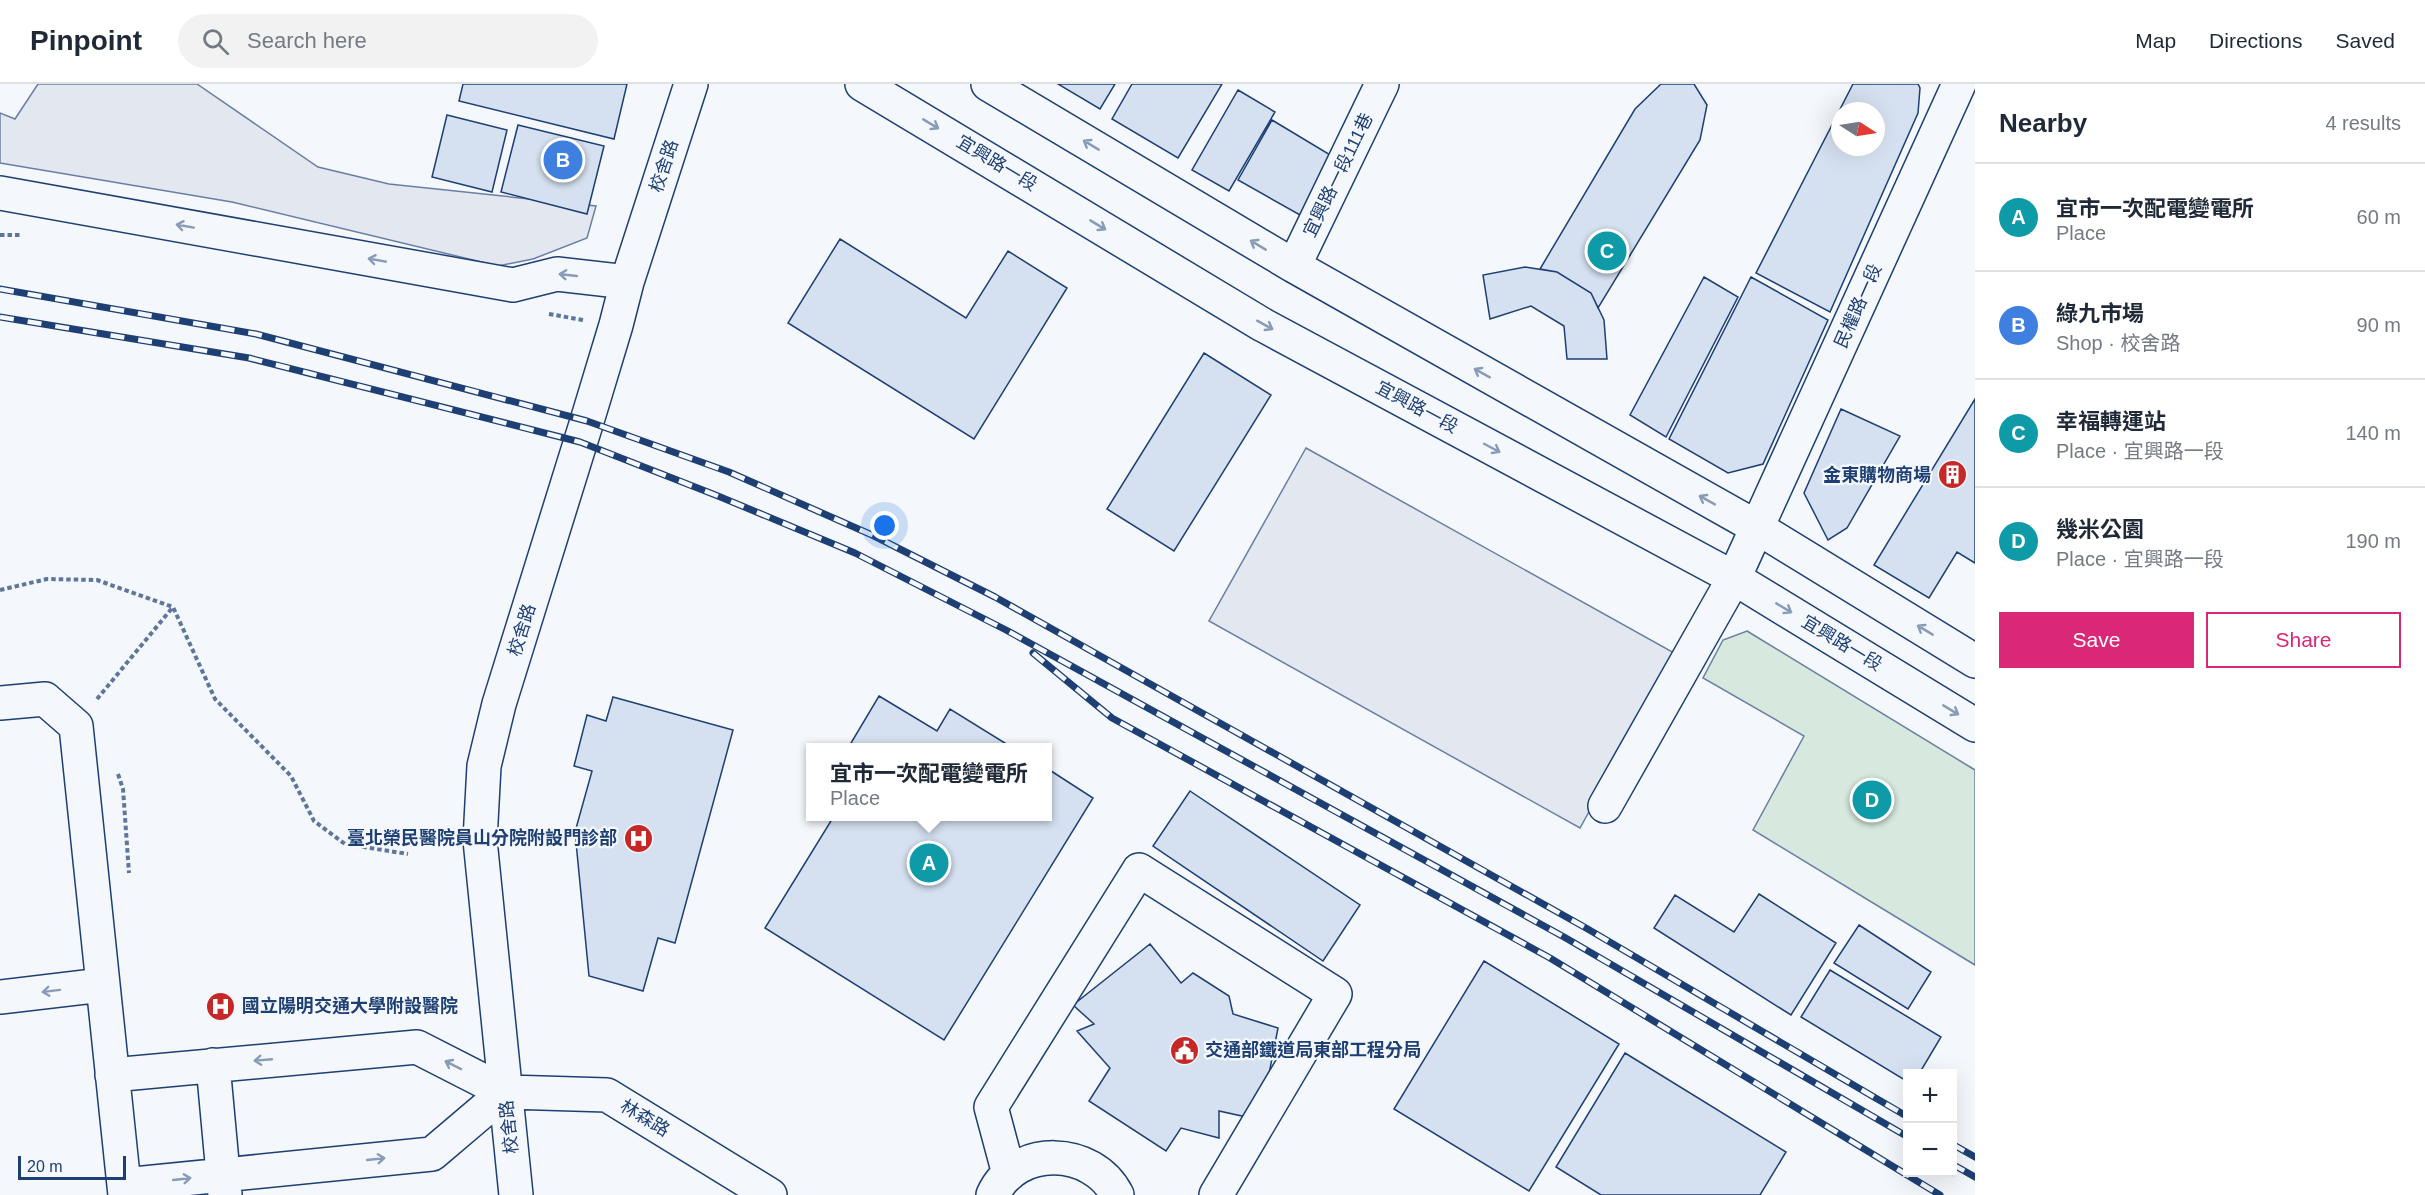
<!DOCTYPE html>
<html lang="en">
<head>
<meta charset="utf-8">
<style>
  :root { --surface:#fff; --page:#f2f2f3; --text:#1f2937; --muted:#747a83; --line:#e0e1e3; --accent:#db2777 }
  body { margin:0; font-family:Helvetica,"Noto Sans TC",sans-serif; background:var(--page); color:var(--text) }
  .controls { position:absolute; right:18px; bottom:18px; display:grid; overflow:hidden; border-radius:0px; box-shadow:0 6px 24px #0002 }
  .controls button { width:54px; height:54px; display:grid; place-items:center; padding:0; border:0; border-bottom:2px solid var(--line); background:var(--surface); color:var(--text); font:30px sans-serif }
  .compass { position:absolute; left:1831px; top:18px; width:54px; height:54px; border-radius:50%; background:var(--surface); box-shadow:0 6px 24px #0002; rotate:102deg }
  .scale { position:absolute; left:18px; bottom:15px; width:108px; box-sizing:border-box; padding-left:6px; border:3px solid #1d3f73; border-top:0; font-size:16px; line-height:21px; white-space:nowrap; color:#1d3f73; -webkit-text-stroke:4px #f4f7fb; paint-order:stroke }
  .you { position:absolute; left:885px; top:442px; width:21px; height:21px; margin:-15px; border:4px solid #fff; border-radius:50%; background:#1a73e8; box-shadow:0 0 0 9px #1a73e833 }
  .badge { display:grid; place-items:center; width:39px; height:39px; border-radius:50%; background:var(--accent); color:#fff; font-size:20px; font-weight:700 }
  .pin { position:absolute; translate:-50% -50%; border:3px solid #fff; box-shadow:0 2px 6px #0006 }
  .popup { position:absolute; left:806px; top:659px; width:246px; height:78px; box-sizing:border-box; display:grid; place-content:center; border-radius:0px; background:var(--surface); filter:drop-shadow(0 2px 4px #0005); font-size:20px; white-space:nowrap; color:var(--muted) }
  .popup b { font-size:22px; color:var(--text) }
  .popup::after { content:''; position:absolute; left:50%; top:100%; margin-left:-12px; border:12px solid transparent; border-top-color:var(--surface) }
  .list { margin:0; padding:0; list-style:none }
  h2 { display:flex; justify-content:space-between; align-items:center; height:78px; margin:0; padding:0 24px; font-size:26px }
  h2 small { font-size:20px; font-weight:400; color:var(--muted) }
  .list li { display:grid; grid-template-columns:39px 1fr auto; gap:18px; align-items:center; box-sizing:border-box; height:108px; padding:0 24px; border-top:2px solid var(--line) }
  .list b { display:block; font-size:22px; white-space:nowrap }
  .list p { margin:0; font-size:20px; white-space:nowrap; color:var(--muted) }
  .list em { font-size:20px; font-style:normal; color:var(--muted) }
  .actions { display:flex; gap:12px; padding:18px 24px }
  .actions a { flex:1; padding:14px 0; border:2px solid var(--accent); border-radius:0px; text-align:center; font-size:21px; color:var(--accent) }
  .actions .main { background:var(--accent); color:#fff }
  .icon { flex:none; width:33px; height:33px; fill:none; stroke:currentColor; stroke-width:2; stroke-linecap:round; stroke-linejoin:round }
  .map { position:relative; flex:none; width:1975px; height:1111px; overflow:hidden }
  header { display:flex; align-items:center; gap:36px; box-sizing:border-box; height:84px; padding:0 30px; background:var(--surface); border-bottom:2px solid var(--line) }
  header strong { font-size:28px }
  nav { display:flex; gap:33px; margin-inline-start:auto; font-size:21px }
  .search { width:420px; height:54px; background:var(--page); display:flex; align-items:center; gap:15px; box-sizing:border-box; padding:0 21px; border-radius:33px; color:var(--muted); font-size:22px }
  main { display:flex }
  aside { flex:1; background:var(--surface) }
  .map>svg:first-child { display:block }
</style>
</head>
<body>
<header>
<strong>Pinpoint</strong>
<div class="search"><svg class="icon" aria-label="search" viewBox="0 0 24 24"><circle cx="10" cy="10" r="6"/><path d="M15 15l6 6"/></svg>Search here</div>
<nav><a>Map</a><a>Directions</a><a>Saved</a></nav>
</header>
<main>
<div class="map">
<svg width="1975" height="1111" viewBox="0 0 1975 1111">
  <rect width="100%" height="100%" fill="#f4f7fb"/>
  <path fill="#d7e8df" stroke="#687fa3" stroke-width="1.5" d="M1747,547L1975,686V881L1753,746L1804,652L1703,594L1723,556Z"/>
  <path fill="#e3e8f0" stroke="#687fa3" stroke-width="1.5" d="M38,0H197L318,83L389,100L596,122L587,154L533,175L498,182L232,118L0,79V29L15,35Z
    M1306,364L1676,570L1580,744L1209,537Z"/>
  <path fill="#d5e0f0" stroke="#1d3f73" stroke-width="1.5" fill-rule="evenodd" d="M463,0H627L614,55L459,17Z
    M1058,0H1115L1100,25Z
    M1132,0H1222L1178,74L1112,35Z
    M1661,0H1694L1707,21L1700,56L1598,224L1591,209L1557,188L1540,185L1635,25Z
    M1853,0H1918L1920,4L1918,29L1830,228L1756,189ZM1840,27H1876V63H1840Z
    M1238,6L1275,28L1229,107L1192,86Z
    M447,31L507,46L492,108L432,93Z
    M1272,36L1332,72L1300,131L1238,96Z
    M518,41L604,62L587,130L501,108Z
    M840,155L966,234L1008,167L1067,204L974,355L788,239Z
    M1525,183L1557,188L1591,209L1604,236L1607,275H1567L1564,242L1531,222L1490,235L1483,191Z
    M1704,193L1738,213L1666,353L1630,331Z
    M1751,193L1828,236L1763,380L1728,389L1669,355Z
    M1204,269L1271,311L1174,467L1107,425Z
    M1975,315V479L1957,468L1929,514L1874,481Z
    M1841,325L1900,352L1847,444L1828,456L1804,409Z
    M879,612L937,647L950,625L1013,664H848Z
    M613,613L733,646L675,859L658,854L643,907L589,892L575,748L592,687L574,682L587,631L606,637Z
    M1048,685L1093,714L944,956L765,844L834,732H1048Z
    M1190,707L1360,821L1323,877L1153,762Z
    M1759,810L1836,859L1791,931L1654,844L1675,811L1734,848Z
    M1859,841L1931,888L1908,925L1834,879Z
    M1150,860L1181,899L1193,889L1229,912L1233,930L1278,944L1260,1036L1219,1027V1054L1181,1044L1166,1067L1089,1017L1110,984L1077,947L1094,940L1073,921Z
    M1484,877L1619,960L1529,1107L1394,1025Z
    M1830,886L1941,953L1919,990H1908V998L1801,933Z
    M1625,969L1786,1068L1760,1111H1601L1556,1083Z"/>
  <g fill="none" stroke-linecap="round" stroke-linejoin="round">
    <defs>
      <path id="minor" d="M862,0L1263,241L1734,494L1975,641
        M988,0L1294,182L1758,444L1975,577
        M0,109L513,201L557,190L627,198
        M1294,182L1382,0
        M0,619L45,615L76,642L125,1111
        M1605,722L1734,494L1959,0
        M0,913L102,901
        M213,981L225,1111
        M112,991L417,963L505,1008L607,1011L770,1111
        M1009,1090L991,1023L1139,786L1335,910L1216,1111
        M124,1101L432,1070L505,1008
        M516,1111L480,756L484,682L499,620L587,337L616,241L627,198L691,0
        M993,1111C1016,1060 1093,1063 1117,1111"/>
    </defs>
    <use href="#minor" stroke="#1d3f73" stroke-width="36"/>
    <path stroke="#5e769c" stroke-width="4" stroke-dasharray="4.5 3" stroke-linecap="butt" d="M0,151H21
      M549,230L583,236
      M0,506L47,495L97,496L173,523L215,615L291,692L314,737L345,760L408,770
      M97,615L173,523
      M118,690L123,705L129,789"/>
    <use href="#minor" stroke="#f4f7fb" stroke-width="33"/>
    <defs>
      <path id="rail" d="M0,205L256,250L587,337L729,388L872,451L995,513L1586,844L1908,1033
        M0,233L249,274L580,358L718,412L855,469L1006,546L1564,853L1908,1053
        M1033,569L1112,634L1550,874L1940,1111
        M1952,1060L1975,1073
        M1952,1080L1975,1093"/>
    </defs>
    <use href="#rail" stroke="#1d3f73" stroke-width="7"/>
    <use href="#rail" stroke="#f4f7fb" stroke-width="4.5" stroke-dasharray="14" stroke-linecap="butt"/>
  </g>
  <defs><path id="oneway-shaft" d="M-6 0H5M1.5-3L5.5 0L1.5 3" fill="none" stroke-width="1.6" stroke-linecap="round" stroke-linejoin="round" transform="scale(1.5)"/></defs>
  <g stroke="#889bb7">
    <use href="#oneway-shaft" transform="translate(931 40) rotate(31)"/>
    <use href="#oneway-shaft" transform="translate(1091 61) rotate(-149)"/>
    <use href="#oneway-shaft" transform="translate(1098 141) rotate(31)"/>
    <use href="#oneway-shaft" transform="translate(185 142) rotate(-170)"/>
    <use href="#oneway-shaft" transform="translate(1258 161) rotate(-149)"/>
    <use href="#oneway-shaft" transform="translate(377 176) rotate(-170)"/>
    <use href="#oneway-shaft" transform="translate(568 191) rotate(-174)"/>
    <use href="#oneway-shaft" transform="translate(1265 241) rotate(29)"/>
    <use href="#oneway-shaft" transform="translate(1482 289) rotate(-151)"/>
    <use href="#oneway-shaft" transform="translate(1492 364) rotate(28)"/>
    <use href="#oneway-shaft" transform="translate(1707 416) rotate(-151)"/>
    <use href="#oneway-shaft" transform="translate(1784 524) rotate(31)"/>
    <use href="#oneway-shaft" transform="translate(1925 546) rotate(-149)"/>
    <use href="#oneway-shaft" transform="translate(1951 626) rotate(31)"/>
    <use href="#oneway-shaft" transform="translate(51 907) rotate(173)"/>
    <use href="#oneway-shaft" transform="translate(263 976) rotate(175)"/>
    <use href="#oneway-shaft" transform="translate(453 981) rotate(-153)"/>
    <use href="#oneway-shaft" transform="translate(376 1075) rotate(-6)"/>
    <use href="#oneway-shaft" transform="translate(182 1095) rotate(-6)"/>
  </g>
  <defs>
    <symbol id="building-disc" viewBox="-11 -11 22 22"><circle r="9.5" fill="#c62828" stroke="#f4f7fb"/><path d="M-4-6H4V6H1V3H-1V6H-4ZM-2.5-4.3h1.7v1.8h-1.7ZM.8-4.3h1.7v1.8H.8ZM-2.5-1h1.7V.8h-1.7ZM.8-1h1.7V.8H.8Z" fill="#fff"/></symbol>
    <symbol id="hospital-disc" viewBox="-11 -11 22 22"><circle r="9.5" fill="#c62828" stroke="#f4f7fb"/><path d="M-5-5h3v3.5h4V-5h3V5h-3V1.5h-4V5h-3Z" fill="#fff"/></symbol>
    <symbol id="civic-disc" viewBox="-11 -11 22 22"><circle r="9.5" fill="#c62828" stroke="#f4f7fb"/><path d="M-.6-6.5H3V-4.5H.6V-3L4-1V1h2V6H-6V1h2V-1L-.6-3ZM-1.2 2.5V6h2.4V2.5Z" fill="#fff"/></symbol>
  </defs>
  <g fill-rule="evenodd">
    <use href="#building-disc" x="1936" y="374" width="33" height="33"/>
    <use href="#hospital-disc" x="622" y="738" width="33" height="33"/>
    <use href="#hospital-disc" x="204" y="906" width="33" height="33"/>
    <use href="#civic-disc" x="1168" y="950" width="33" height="33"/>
  </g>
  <g text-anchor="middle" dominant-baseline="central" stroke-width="4.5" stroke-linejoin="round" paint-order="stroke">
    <g font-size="18" fill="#1d3f73" stroke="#f4f7fb">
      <text transform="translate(997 79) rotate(31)">宜興路一段</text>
      <text transform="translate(664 82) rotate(-72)">校舍路</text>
      <text transform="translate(1338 91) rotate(-64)">宜興路一段111巷</text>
      <text transform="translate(1858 222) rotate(-66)">民權路一段</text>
      <text transform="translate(1417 323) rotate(28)">宜興路一段</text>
      <text transform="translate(522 546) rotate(-73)">校舍路</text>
      <text transform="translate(1842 559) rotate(31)">宜興路一段</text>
      <text transform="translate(645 1034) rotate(31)">林森路</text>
      <text transform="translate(509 1043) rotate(-96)">校舍路</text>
    </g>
    <g font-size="18" font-weight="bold" fill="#1d3f73" stroke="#f4f7fb" text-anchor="end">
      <text x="1931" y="391">金東購物商場</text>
      <text x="617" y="754">臺北榮民醫院員山分院附設門診部</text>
      <text x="242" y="922" text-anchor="start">國立陽明交通大學附設醫院</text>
      <text x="1205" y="966" text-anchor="start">交通部鐵道局東部工程分局</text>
    </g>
  </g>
</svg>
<div class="controls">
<button>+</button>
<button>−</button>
</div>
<svg class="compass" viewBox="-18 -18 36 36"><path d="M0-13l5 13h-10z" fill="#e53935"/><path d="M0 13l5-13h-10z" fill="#747a83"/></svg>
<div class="scale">20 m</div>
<div class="you"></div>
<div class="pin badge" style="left:929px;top:779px;background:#0f9aa8">A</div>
<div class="popup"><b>宜市一次配電變電所</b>Place</div>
<div class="pin badge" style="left:563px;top:76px;background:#3f7fe0">B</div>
<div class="pin badge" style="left:1607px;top:167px;background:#0f9aa8">C</div>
<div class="pin badge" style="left:1872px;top:716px;background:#0f9aa8">D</div>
</div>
<aside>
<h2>Nearby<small>4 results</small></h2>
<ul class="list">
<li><span class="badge" style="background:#0f9aa8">A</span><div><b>宜市一次配電變電所</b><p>Place</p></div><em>60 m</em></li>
<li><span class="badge" style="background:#3f7fe0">B</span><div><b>綠九市場</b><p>Shop · 校舍路</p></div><em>90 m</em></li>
<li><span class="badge" style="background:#0f9aa8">C</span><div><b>幸福轉運站</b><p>Place · 宜興路一段</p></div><em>140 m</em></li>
<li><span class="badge" style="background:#0f9aa8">D</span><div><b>幾米公園</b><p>Place · 宜興路一段</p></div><em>190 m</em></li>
</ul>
<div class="actions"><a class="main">Save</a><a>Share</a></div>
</aside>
</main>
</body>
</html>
